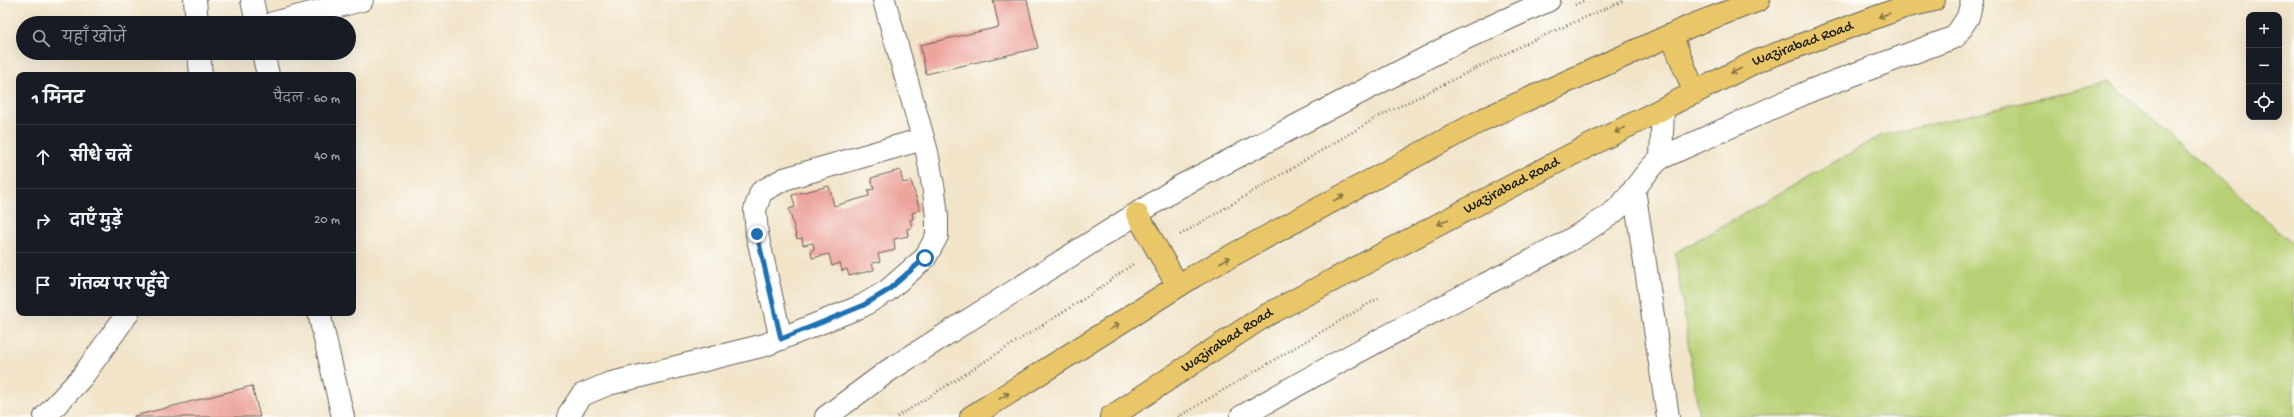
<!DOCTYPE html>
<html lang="hi">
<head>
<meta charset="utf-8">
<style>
  :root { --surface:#171b24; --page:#242831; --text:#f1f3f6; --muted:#9ea1a6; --line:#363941 }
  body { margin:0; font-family:"Gochi Hand","Playpen Sans Deva",sans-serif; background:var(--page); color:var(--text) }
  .controls { position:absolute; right:12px; top:12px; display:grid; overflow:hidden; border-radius:8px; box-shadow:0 4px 16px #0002 }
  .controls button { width:36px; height:36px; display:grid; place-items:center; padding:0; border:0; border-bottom:1px solid var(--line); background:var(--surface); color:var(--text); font:20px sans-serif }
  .stop { position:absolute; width:12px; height:12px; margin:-9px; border:3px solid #1f6fb2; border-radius:50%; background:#fff }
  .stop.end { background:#1f6fb2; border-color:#fff; box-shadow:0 1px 4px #0008 }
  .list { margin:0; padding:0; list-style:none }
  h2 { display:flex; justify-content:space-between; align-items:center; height:52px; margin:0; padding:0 16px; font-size:17px }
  h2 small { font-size:13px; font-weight:400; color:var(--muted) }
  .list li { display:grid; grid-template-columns:26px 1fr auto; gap:12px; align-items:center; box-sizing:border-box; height:64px; padding:0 16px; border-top:1px solid var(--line) }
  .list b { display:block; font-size:15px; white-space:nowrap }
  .list em { font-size:13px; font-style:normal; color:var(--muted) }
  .icon { flex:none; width:22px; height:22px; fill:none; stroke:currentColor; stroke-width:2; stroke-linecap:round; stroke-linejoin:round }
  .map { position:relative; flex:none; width:2294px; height:417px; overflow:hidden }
  .search { position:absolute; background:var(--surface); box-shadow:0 4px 16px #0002; left:16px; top:16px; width:340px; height:44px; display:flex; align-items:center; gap:10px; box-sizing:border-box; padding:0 14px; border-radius:22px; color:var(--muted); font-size:15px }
  .panel { position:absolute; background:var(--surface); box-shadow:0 4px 16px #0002; left:16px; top:72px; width:340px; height:244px; border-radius:8px }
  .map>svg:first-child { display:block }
</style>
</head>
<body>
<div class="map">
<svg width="2294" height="417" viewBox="0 0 2294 417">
  <rect width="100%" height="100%" fill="#fdfcf7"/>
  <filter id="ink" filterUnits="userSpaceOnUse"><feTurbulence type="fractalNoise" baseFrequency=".025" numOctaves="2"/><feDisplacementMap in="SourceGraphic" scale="8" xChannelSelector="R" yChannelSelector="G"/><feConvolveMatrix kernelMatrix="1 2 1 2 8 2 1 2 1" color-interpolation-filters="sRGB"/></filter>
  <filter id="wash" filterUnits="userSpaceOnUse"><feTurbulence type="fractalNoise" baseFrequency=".012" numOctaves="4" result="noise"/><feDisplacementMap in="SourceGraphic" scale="16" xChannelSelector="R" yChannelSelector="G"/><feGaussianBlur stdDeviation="0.9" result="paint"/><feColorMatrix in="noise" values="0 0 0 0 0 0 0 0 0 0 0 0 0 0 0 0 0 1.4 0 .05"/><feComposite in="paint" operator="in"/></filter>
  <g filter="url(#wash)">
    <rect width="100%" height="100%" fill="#f1e4c9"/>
    <path fill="#b8d075" stroke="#6a7648" d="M2110,82L2294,245V417H1699L1675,253L1880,136Z"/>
    <g id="blocks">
      <path fill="#eca49c" d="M993,0H1027L1038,48L926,74L920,45L999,27Z
        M900,170L903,183L911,181L920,210L912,213L913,219L910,220L912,227L907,229L908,236L894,239L895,250L878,254L880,262L872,263L874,270L849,276L847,269L842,271L840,263L832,266L829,254L812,258L811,251L814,249L813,243L803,245L802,238L797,239L789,209L795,207L792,195L829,186L834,206L869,196L868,190L874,189L871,178Z
        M252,386L260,417H134V416Z"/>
    </g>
  </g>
  <g filter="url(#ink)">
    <use href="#blocks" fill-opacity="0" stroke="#676259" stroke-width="1"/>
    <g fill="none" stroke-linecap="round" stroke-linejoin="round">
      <defs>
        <path id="minor" d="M195,0L197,23
          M252,0L257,23
          M273,23L362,0
          M199,53L201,75
          M263,53L268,75
          M1661,158L1812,90L1955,37L1968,17L1972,0
          M1634,189L1668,417
          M319,313L343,417
          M781,339L757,234L755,210L761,192L784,179L923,139
          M45,417L82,377L128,313
          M569,417V414L582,395L608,384L765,345L862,306L887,291L925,258L937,236V217L934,191L927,152L884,0
          M826,417L888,371L1179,187L1453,44L1549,0
          M1241,417C1319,371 1399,330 1478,288C1523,265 1570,243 1611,214C1632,199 1641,174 1661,158L1663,109"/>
        <g id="highway">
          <path d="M1671,35L1695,93"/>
          <path d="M1137,214L1178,286"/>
          <path d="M971,417L1194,276L1484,119L1693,25L1759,0"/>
          <path id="s1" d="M1111,417L1263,317L1561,160L1757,61L1904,7L1934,0"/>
        </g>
      </defs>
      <use href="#minor" stroke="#676259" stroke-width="24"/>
      <use href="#highway" stroke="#676259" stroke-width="24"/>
      <path stroke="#676259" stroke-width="2.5" stroke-dasharray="1 3" stroke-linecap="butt" d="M1575,5L1585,0
        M1180,235L1376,118L1527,43L1625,0
        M897,417L1090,295L1133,264
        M1178,417L1380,297"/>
      <use href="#minor" stroke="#fff" stroke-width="22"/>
      <use href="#highway" stroke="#e9c769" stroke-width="22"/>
    </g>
    <defs><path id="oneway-shaft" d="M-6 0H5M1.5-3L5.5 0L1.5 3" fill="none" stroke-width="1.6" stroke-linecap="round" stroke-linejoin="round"/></defs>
    <g stroke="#827242">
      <use href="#oneway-shaft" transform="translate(1884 15) rotate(160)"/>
      <use href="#oneway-shaft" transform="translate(1736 71) rotate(153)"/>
      <use href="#oneway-shaft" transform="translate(1620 130) rotate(153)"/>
      <use href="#oneway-shaft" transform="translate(1339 198) rotate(-28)"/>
      <use href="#oneway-shaft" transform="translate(1443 222) rotate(152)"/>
      <use href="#oneway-shaft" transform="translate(1225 260) rotate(-28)"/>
      <use href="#oneway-shaft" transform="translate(1114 327) rotate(-32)"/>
      <use href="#oneway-shaft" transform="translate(1004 396) rotate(-32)"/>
    </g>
  </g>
  <g fill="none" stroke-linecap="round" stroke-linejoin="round" filter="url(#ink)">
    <path stroke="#1f6fb2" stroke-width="5" d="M757,234L781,339L862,306L887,291L925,258"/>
  </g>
  <g text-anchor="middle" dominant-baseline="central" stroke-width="4" stroke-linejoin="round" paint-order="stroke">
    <g font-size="15" fill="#1c1c1c" stroke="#fdfcf7">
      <text stroke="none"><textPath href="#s1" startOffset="787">Wazirabad Road</textPath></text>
      <text stroke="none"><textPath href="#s1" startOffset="463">Wazirabad Road</textPath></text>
      <text stroke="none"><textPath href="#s1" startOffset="139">Wazirabad Road</textPath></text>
    </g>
  </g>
</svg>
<div class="controls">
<button>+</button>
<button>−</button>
<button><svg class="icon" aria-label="locate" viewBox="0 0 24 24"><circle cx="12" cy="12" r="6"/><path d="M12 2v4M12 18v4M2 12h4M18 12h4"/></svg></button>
</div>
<div class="stop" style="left:925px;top:258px"></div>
<div class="stop end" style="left:757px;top:234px"></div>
<div class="search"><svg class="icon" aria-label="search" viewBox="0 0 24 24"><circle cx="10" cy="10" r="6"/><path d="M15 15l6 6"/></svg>यहाँ खोजें</div>
<section class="panel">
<h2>1 मिनट<small>पैदल · 60 m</small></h2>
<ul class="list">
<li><svg class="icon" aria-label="ahead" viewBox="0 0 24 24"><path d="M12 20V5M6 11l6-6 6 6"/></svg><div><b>सीधे चलें</b></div><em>40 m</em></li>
<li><svg class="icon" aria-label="right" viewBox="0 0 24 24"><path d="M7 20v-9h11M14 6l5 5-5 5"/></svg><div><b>दाएँ मुड़ें</b></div><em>20 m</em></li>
<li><svg class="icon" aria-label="arrive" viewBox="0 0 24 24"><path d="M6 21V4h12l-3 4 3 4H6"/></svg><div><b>गंतव्य पर पहुँचे</b></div></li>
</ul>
</section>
</div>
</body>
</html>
